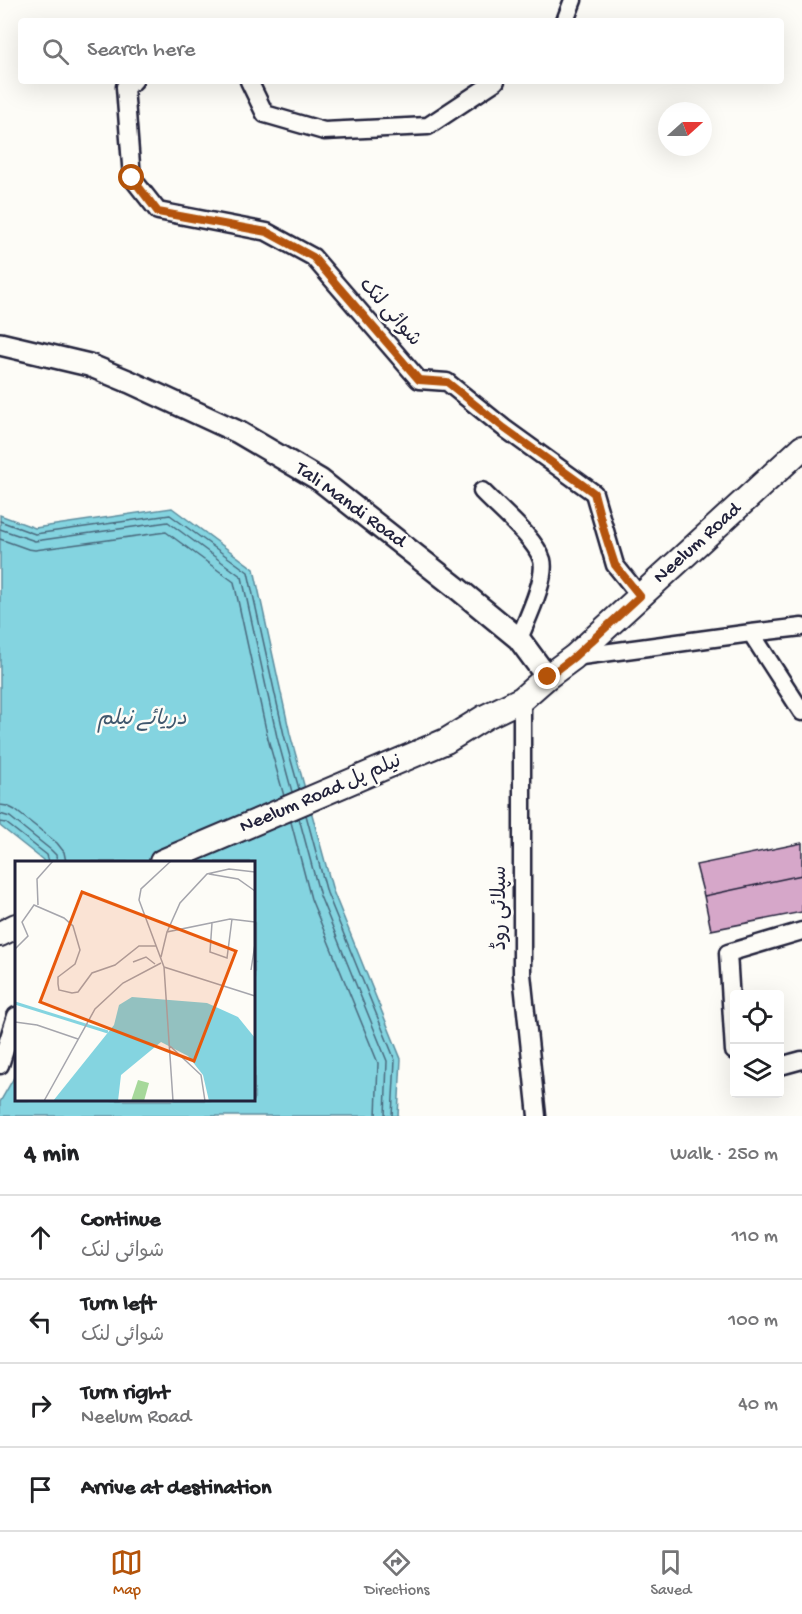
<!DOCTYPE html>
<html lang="en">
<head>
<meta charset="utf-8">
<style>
  :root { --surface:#fff; --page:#f6f6f6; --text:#202124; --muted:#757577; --line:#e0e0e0; --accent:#b45309 }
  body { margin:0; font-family:"Gochi Hand","Playpen Sans Arabic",sans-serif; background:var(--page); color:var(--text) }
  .controls { position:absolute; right:18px; bottom:18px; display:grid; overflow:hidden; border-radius:6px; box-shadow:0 6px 24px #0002 }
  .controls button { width:54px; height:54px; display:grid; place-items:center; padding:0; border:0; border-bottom:2px solid var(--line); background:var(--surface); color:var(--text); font:30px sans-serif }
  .compass { position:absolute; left:658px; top:102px; width:54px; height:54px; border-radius:50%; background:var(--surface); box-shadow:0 6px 24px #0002; rotate:69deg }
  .stop { position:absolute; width:18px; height:18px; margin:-14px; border:4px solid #b45309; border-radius:50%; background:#fff }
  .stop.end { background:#b45309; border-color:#fff; box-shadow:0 2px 6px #0008 }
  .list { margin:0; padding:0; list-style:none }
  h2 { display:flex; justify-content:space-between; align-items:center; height:78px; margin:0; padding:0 24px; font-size:26px }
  h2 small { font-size:20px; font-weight:400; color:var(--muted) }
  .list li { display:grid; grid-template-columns:39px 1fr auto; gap:18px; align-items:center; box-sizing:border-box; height:84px; padding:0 24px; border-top:2px solid var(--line) }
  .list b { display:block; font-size:22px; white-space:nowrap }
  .list p { margin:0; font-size:20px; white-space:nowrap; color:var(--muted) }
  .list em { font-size:20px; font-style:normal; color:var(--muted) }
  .icon { flex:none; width:33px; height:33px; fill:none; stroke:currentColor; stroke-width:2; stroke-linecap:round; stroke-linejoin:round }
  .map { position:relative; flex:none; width:802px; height:1116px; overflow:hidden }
  .search { position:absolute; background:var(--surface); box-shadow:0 6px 24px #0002; left:18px; right:18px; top:18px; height:66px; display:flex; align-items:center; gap:15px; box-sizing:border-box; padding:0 21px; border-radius:6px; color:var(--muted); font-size:22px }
  .sheet { height:414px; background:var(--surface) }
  nav { display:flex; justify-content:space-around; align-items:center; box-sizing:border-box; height:84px; border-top:2px solid var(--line); background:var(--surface); font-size:16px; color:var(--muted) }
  nav a { display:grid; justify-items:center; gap:3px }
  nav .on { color:var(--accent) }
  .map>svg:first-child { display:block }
</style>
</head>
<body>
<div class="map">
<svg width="802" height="1116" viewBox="0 0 802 1116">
  <rect width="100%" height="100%" fill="#fdfcf7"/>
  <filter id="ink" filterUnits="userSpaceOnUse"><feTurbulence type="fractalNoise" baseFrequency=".0167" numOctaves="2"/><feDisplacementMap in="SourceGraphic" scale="12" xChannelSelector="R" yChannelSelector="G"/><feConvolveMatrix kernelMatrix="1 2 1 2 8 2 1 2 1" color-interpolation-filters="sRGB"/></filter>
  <g filter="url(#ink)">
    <path fill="#84d4e0" stroke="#5d8d9e" stroke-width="1.5" d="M172,508L254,569L290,734L333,891L401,1059L398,1116H0V1102L16,1074V1100H254V862H43V860L0,826V515L35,528Z"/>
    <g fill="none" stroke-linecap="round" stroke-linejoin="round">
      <path stroke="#49697d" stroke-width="1.5" d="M0,521L35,534L170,515L248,572L284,735L299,789
        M0,529L35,541L168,522L242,577L277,737L292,792
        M0,539L28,549L35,550L166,532L234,582L268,739L284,796
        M0,805L7,806L15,810L57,843L64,852L66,862
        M0,814L10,817L51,850L56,855L57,862
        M306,815L327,893L395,1060L392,1116
        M299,818L320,896L387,1061L385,1116
        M0,822L6,823L47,855L49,862
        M291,822L311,899L378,1063L376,1116"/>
    </g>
    <path fill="#d6a7c9" stroke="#22223b" stroke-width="1.5" d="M802,843V875L704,896L696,865Z
      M802,875V912L711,930L704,896Z"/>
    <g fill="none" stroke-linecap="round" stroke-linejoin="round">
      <defs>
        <path id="minor" d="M565,21L573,0
          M134,81L125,87L132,178L158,211L267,232L313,257L419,380L447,382L504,428L594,493L615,565L640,596
          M249,81L265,114L324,131L428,126L496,81
          M482,491C498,508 536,539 542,560C547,579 526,621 519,639
          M751,633L802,627
          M574,657L751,633L802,712
          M522,699V974L537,1116
          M734,1051L728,953L802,931
          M0,1065L16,1016
          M780,1066L802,1060"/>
        <path id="tertiary" d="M0,344L89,365L130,382L238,432L320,480L457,588L519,639L547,677"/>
        <path id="secondary" d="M162,862L446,741L485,717L522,699L547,677L574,657L802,448
          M0,934L16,926"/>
      </defs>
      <use href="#minor" stroke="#22223b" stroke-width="21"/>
      <use href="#tertiary" stroke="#22223b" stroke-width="26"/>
      <use href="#secondary" stroke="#22223b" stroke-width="28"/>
      <use href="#minor" stroke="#fdfcf7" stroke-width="16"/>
      <use href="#tertiary" stroke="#fdfcf7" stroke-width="21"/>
      <use href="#secondary" stroke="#fdfcf7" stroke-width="24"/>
    </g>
  </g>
  <g fill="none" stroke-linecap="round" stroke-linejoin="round" filter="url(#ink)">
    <path stroke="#b45309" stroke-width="8" d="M132,178L158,212L267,232L313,257L419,380L447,382L504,428L594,493L604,531L615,565L640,596L574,657L548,677"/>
  </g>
  <g text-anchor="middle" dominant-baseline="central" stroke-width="5" stroke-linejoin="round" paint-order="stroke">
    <g font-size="20" fill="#22223b" stroke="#fdfcf7">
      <text transform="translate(389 313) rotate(49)">شوائی لنک</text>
      <text transform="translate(350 506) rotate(36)">Tali Mandi Road</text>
      <text transform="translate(698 544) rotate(-42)">Neelum Road</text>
      <text transform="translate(321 795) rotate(-23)">Neelum Road نیلم پل</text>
      <text transform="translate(501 908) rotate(-90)">سپلائی روڈ</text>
    </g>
    <g font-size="21" font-style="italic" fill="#3f576d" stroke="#fdfcf7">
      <text x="142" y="720">دریائے نیلم</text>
    </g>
  </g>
  <g transform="translate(15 861)">
    <rect width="240" height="240" fill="#fdfcf7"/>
    <path d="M123,219L134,222L129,240H116Z" fill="#a6d89a"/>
    <path d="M117,136L192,142L223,156L240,177V240H194L188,214L173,195L146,181L106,214L103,240H38L99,164L104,144Z" fill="#84d4e0"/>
    <path fill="none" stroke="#84d4e0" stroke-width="3" d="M0,142L93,171"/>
    <path fill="none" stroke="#a5a5ac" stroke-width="1.5" d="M156,0L126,28L124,39L149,106L158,240M194,13L223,18L240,30M23,44L22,18L38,0M197,62L195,91L212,97L217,58M152,71L165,42L192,13L214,8L240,11M0,88L13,75L7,61L19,44L49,57L58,65L65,89L60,103L43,116V123L44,129L57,132L63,131L77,112L100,104L124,85H141M146,96L152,71L215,58L240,61M118,101L131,96L140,103M149,106L240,135M236,109L240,83M0,161L22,164L63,178M155,185L186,214L190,240M29,240L80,148L108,122L146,102"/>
    <path fill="#e8590c" fill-opacity="0.15" stroke="#e8590c" stroke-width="3" d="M67,31L221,90L179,200L25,141Z"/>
    <rect width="240" height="240" fill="none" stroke="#22223b" stroke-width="3"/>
  </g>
</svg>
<div class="controls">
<button><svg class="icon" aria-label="locate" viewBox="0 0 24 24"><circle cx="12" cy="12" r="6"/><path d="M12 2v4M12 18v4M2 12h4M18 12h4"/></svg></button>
<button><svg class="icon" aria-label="layers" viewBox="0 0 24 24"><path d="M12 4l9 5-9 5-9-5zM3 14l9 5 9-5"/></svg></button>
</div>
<svg class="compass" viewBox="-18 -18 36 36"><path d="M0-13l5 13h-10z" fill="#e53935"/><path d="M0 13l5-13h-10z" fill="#757577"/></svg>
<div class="stop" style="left:132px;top:178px"></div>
<div class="stop end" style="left:548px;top:677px"></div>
<div class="search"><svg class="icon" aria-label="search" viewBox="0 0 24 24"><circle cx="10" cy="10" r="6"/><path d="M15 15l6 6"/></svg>Search here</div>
</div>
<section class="sheet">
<h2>4 min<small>Walk · 250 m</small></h2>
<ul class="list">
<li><svg class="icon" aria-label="ahead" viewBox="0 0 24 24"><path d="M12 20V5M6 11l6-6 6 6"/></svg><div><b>Continue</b><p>شوائی لنک</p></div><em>110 m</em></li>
<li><svg class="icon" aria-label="left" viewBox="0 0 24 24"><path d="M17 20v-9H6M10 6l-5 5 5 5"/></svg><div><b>Turn left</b><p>شوائی لنک</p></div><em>100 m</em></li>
<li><svg class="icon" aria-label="right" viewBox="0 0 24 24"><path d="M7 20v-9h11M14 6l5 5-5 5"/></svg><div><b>Turn right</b><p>Neelum Road</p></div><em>40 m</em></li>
<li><svg class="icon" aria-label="arrive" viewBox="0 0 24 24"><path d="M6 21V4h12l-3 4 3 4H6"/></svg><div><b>Arrive at destination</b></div></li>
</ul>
</section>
<nav>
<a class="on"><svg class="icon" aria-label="map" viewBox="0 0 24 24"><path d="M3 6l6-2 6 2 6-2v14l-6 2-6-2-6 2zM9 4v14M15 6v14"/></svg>Map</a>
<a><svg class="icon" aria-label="directions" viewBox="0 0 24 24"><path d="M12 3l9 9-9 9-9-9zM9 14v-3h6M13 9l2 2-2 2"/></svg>Directions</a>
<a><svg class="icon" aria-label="saved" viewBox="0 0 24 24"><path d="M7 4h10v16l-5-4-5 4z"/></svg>Saved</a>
</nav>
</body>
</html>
